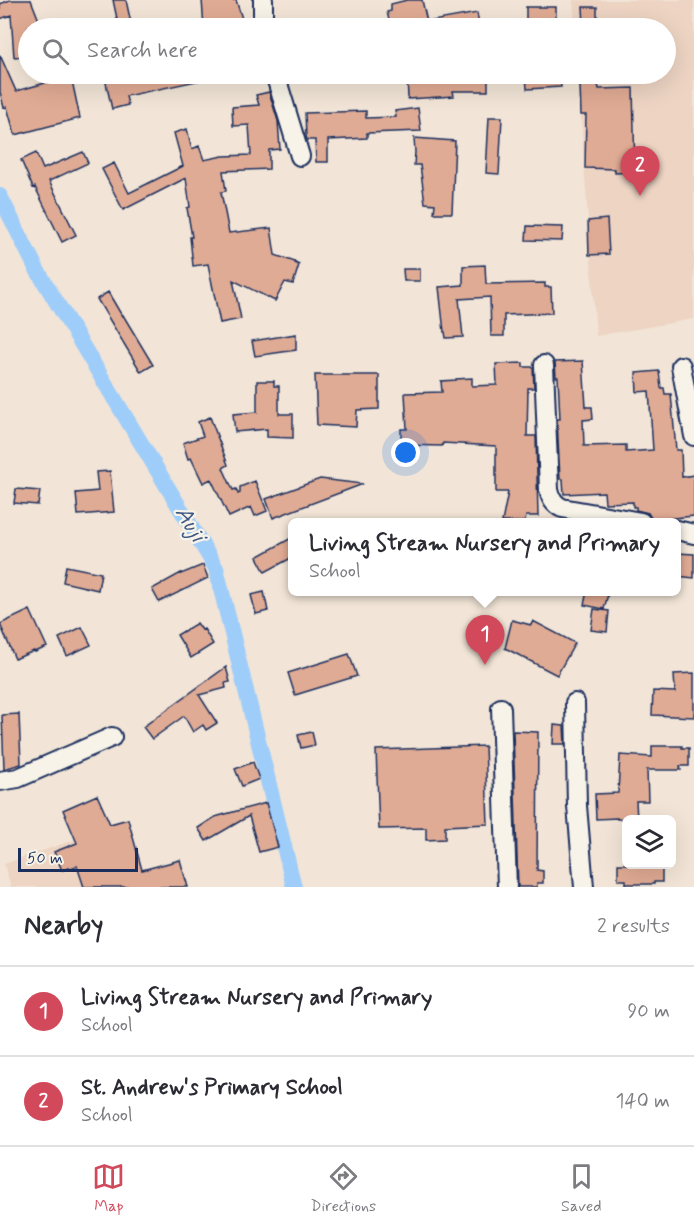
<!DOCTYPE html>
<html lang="en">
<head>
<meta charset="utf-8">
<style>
  :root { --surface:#fff; --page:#f2f2f3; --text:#2b2b33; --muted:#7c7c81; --line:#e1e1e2; --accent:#d1495b }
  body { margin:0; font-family:Mynerve,sans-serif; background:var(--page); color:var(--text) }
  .controls { position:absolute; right:18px; bottom:18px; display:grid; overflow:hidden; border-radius:9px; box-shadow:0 6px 24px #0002 }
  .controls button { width:54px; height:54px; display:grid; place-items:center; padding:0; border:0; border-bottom:2px solid var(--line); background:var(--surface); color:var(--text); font:30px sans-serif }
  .scale { position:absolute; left:18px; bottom:15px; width:120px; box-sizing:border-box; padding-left:6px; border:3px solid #1b2f5e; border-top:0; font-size:16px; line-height:21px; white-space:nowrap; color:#1b2f5e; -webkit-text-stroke:4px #f7f3e8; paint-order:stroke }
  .you { position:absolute; left:406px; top:453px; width:21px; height:21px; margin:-15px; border:4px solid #fff; border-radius:50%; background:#1a73e8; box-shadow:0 0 0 9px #1a73e833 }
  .badge { display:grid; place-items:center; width:39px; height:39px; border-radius:50%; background:var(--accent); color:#fff; font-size:20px; font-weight:700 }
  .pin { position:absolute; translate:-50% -50px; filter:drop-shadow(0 2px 3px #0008) }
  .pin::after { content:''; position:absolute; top:32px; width:21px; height:18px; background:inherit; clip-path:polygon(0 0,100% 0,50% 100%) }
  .popup { position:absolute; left:288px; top:518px; width:393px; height:78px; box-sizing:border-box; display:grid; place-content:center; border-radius:9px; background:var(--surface); filter:drop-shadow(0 2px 4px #0005); font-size:20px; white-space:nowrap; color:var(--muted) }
  .popup b { font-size:22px; color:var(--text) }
  .popup::after { content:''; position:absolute; left:50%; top:100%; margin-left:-12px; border:12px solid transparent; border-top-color:var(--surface) }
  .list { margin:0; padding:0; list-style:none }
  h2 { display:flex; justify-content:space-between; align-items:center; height:78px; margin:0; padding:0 24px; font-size:26px }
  h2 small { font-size:20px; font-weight:400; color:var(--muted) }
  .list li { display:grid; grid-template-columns:39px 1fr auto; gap:18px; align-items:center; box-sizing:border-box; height:90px; padding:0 24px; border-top:2px solid var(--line) }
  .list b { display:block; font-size:22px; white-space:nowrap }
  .list p { margin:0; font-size:20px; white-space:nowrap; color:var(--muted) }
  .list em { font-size:20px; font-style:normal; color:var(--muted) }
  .icon { flex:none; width:33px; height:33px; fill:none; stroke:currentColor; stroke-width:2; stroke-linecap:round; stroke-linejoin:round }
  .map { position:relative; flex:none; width:694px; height:887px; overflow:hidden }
  .search { position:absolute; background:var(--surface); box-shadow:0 6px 24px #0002; left:18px; right:18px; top:18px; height:66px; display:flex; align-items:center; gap:15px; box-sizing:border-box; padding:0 21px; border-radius:33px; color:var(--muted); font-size:22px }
  .sheet { height:258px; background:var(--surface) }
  nav { display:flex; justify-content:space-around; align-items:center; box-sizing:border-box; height:84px; border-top:2px solid var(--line); background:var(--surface); font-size:16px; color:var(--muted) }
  nav a { display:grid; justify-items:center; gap:3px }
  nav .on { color:var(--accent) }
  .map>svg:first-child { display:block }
</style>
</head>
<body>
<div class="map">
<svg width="694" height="887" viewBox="0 0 694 887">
  <rect width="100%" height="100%" fill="#f2e5d7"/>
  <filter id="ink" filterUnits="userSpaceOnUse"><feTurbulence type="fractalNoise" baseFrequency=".0167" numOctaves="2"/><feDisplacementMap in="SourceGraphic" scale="12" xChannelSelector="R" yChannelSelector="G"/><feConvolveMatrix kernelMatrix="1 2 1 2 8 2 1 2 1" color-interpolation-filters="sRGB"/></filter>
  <g filter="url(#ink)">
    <path fill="#edd4c3" d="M573,0H694V319L596,336L578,74H666V28H575Z
      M97,832L115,887H11L4,864Z"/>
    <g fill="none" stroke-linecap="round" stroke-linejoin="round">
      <path stroke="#9fcdfa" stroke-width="16" d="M0,196L36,268L216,568L294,887"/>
    </g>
    <path fill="#e0ab94" stroke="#1b2f5e" stroke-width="1.5" d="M10,0H31L42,28H28V56L14,57L11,15L0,19V4Z
      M113,0H126L132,28H119Z
      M202,0H236L245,28H204Z
      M407,0H422L427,22L477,13L479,25L471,27L472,28H391L387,12L391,11V4Z
      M526,7H556V24L526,25Z
      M583,7H597V25H584Z
      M0,55L16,91L71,76L80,118L15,135L7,107L4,108L0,92Z
      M104,74H141L142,78L163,74H206V79L126,96L128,105L112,109Z
      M407,74H488V91H453L454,96L408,99Z
      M560,74L561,87L527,89L526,75Z
      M598,84L599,89L633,88L635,172L615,173V169L585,168L586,115H581L580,85Z
      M269,92L278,121L280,149L269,150V169L223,171L226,191L221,192L229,233L271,228L275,255L295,262V263L299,265L293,284L285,282L275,301L233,280L241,319L220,323L208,264L193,266L190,237H192L187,208L190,207L186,178L123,210L102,169L114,163L129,193L183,166L174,133L187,129L192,149L199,146L204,160L223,156L251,155L249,125L233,126L232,107L259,105L256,95Z
      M418,108L421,131L367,133V138L328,140V162H316L315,140H307L306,136L305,113L366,111V118L396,117L395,111Z
      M489,117H502L499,174L486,173Z
      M414,138L455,141L452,213H434L435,204L425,203L420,165H414L415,152Z
      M83,152L88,163L49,181L76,235L62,242L35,187L33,188L21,160L36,153L43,169Z
      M607,219L609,254L589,255L588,221Z
      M527,226L563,227L562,241L526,240Z
      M485,265L486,284L545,283V287H551L552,313L504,315V336H491L490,297L459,299L463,337L446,338L445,332H444L439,287L463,285V266Z
      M403,269H420V281H404Z
      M108,292L122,316L123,315L153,365L141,372L97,299Z
      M296,334V350L255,356L252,341Z
      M583,361L586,407H592L593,419L583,420L584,446L626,445V452L653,450L649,391L637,392L636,373L659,371L661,388H664L665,394H671L676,450H681L682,477L694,475V516L663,519L664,522H652L651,518L648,513L636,510V507H633V502L605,503L604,492L564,494L563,479H560L557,419H560L558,377H556L555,362Z
      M523,363V367H533L534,388H528L527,436H536L538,516H526L525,522H502L508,492H496V446L443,443L442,446L401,445V429H407L405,393L442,392L441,381L456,380V379L472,378V386L497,385L496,364Z
      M315,375H379V409L357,410L356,427L317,425Z
      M257,381H274V386H279V414H293V438L267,437V429L235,432L233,414L257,412Z
      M210,417L228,465L223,468L233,490L236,489L238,494L240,493V487L255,481L267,511L255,516L251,507L229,517L211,479L203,483L191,458L188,459L183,443L203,436L198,422Z
      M110,471L114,512L78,515L76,493L98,491L96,472Z
      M320,479L363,484L273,518L266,499Z
      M16,489L40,491L38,505L14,503Z
      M293,537V557L265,572L257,557Z
      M677,553L694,554V578L677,576Z
      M203,565L208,578L159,602L152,589L181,573V574Z
      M66,566L101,573L98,590L63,582Z
      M587,591L608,594L604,609L584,605Z
      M264,592L268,611L256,614L251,595Z
      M594,609L609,611L607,632L591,630Z
      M30,610L47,647L35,652L34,651L15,659L0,624Z
      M512,620L531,625L533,621L575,643L557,675L505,648Z
      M197,623L202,630L204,629L213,644L191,658L177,635Z
      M82,627L91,645L67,656L59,638Z
      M349,654L357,676L295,695L288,673Z
      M226,667L230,682L225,683L226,688L199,695L217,723L206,730L203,725L193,732L184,716L152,739L143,727Z
      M694,673V717L652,715L653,691L675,692L674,674Z
      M19,714L21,764L4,769L2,715Z
      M554,725L564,726L565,744H553Z
      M513,731L538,732L537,870L543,871V883H537V887H518Z
      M312,732L315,745L301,748L298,735Z
      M485,746L488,824L445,826V839L426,840V828L379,829L376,750Z
      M652,746H682V748H689V766H680L681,770H647L648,801H636L637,819H617V818L596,819L595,794L618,793L620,755L652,757Z
      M253,762L259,779L242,786L235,769Z
      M97,795L110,824L128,819L142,870L180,860L188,887H84L77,866L62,870L54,852L77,843L63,810Z
      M266,803L278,847L259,852L249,816L206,841L198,828L215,817Z
      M618,864H662V882H654V884H626V880H618Z"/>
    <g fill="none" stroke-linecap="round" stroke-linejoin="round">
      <defs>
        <path id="street" d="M263,0V28
          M275,74L300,156
          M544,365L549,490C551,499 554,504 562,508L641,522
          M681,366L694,436
          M677,530L694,534
          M575,703L577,806L584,887
          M501,708L507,887
          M0,781L18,778L112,737"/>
      </defs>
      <use href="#street" stroke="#1b2f5e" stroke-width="22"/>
      <use href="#street" stroke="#f7f3e8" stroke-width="18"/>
    </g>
  </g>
  <g text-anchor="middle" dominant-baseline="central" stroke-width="4.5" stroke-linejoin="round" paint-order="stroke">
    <g font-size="24" font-style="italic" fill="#3c5685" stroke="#f7f3e8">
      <text transform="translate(190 524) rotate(59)">Auji</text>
    </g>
  </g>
</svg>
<div class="controls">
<button><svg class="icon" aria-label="layers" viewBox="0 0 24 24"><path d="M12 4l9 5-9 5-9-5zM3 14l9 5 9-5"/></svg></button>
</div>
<div class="scale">50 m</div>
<div class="you"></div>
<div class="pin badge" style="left:485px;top:665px">1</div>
<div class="popup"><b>Living Stream Nursery and Primary</b>School</div>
<div class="pin badge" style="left:640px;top:196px">2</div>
<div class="search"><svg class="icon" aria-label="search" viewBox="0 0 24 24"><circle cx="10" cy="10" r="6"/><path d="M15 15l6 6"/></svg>Search here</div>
</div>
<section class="sheet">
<h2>Nearby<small>2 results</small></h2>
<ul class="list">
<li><span class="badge">1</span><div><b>Living Stream Nursery and Primary</b><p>School</p></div><em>90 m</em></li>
<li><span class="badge">2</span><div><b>St. Andrew's Primary School</b><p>School</p></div><em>140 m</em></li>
</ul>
</section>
<nav>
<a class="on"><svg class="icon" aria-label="map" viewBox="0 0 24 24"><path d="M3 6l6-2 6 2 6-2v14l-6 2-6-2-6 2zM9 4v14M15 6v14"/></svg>Map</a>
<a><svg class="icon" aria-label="directions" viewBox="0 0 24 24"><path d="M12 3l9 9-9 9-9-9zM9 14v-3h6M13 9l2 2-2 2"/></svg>Directions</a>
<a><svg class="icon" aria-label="saved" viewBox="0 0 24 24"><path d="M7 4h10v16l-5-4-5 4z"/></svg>Saved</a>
</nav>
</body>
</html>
